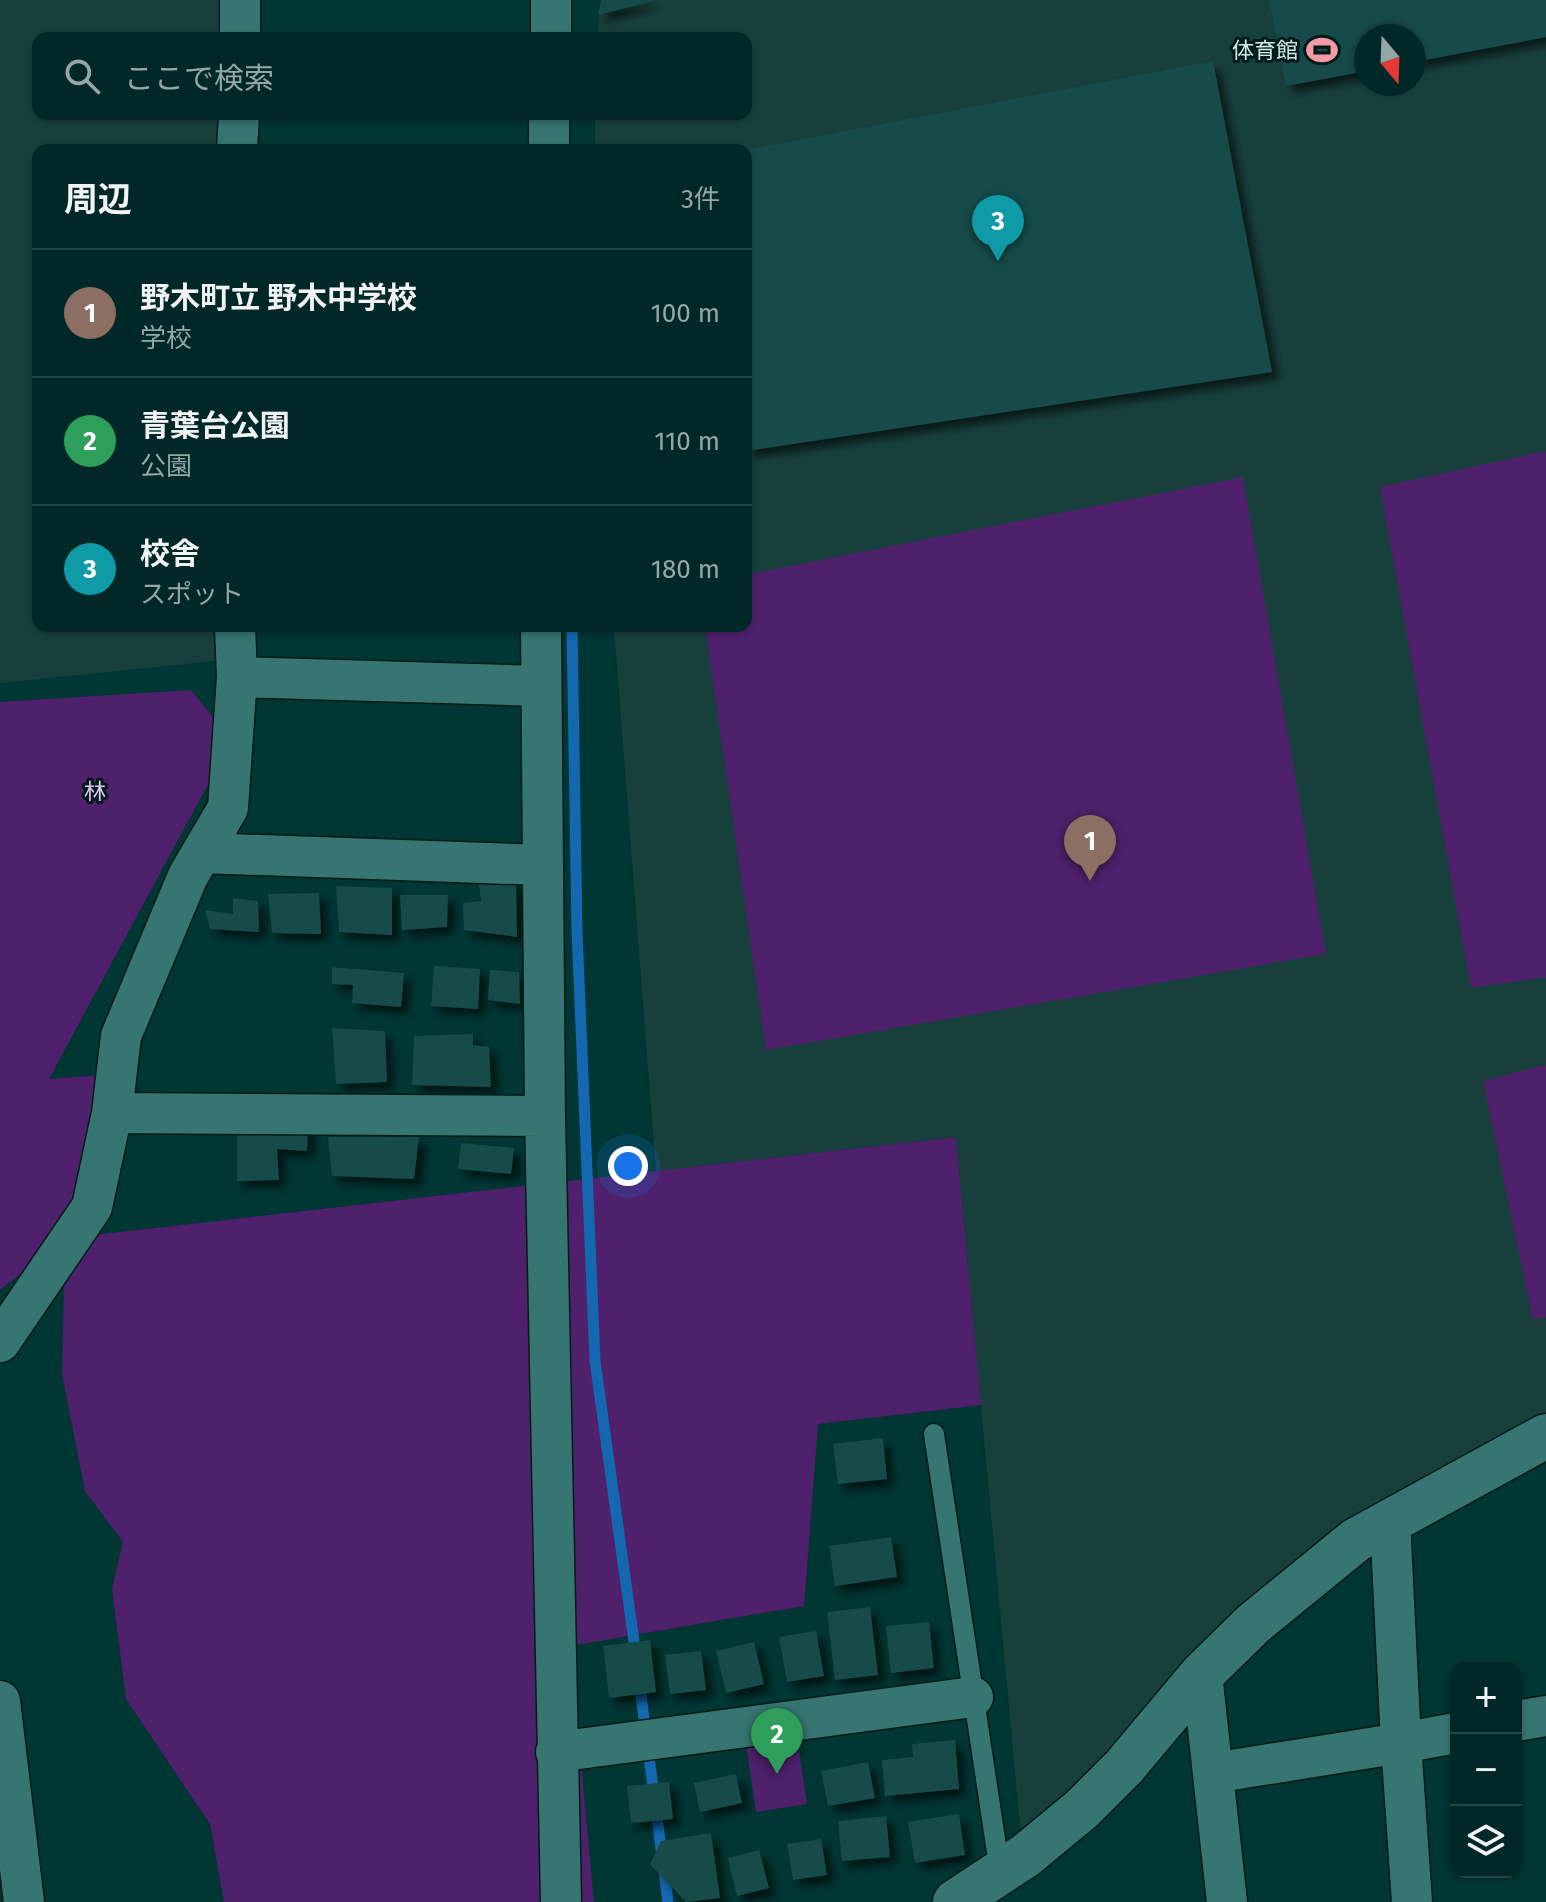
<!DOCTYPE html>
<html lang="ja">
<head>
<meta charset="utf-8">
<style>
  :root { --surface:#002826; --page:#0a302e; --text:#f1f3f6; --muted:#95a6a7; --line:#224443; --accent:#f39aa7 }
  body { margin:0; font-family:"Fira Sans","Noto Sans JP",sans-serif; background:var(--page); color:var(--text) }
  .controls { position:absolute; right:24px; bottom:24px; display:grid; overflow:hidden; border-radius:16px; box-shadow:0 2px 6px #0004 }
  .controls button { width:72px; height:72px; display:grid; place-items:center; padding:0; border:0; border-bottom:2px solid var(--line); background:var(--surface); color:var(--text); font:40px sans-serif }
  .compass { position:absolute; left:1354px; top:24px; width:72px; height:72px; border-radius:50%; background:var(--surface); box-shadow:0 2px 6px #0004; rotate:161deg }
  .you { position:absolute; left:628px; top:1166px; width:28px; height:28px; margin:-20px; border:6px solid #fff; border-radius:50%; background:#1a73e8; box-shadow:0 0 0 12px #1a73e833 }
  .badge { display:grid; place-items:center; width:52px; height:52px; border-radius:50%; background:var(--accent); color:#fff; font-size:26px; font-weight:700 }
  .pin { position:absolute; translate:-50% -66px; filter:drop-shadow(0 2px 4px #0008) }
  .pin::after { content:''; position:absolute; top:42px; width:28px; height:24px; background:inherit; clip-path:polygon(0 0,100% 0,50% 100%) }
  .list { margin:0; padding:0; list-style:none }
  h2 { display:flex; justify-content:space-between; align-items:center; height:104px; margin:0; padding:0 32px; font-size:34px }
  h2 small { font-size:26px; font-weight:400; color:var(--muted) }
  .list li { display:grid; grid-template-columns:52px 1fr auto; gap:24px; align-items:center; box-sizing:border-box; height:128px; padding:0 32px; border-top:2px solid var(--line) }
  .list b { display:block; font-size:30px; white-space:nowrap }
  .list p { margin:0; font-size:26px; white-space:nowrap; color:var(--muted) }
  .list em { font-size:26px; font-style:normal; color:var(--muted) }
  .icon { flex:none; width:44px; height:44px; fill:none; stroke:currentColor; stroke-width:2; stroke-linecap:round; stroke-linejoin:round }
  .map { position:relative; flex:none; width:1546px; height:1902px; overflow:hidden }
  .search { position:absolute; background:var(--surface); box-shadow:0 2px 6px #0004; left:32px; top:32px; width:720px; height:88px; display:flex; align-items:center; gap:20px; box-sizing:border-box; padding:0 28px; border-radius:16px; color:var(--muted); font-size:30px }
  .panel { position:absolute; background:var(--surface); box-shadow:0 2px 6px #0004; left:32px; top:144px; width:720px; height:488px; border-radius:16px }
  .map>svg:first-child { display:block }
</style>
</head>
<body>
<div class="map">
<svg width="1546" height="1902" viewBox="0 0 1546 1902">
  <defs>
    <filter id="shadow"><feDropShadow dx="7" dy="7" stdDeviation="4" flood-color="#0009"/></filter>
  </defs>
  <rect width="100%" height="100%" fill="#003633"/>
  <path fill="#17403d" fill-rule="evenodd" d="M0,0H228V38H38V114H226L225,150H38V626H215V661L0,683Z
    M601,0H1546V1416L1509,1429L1336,1535L1021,1836L956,1137L656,1171L614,626H746V150H595V114H746V38H597ZM1366,36H1414V84H1366Z"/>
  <path fill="#4f206b" d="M1546,451V977L1471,988L1380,487Z
    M1243,477L1326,954L766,1050L705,626H746V575Z
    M191,690L232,740L49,1079L101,1075L66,1238L956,1137L981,1405L818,1424L804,1606L570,1646L594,1902H224L210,1824L126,1699L112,1589L123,1542L85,1491L62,1374L65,1239L0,1290V702Z
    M1546,1065V1317L1533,1320L1483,1081Z
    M797,1737L807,1804L756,1812L746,1745Z"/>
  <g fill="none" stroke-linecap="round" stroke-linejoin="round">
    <path stroke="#1368b0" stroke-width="11" d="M572,626L577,932L595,1361L636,1656
      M639,1680L668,1902"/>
  </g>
  <path fill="#164b48" filter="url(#shadow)" d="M601,0H653V1L598,15Z
    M1269,0H1546V37L1414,62V36H1366V71L1286,86Z
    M1213,61L1272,372L746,451V150Z
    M478,878L516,882L517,937L464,930L463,903L481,901Z
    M336,886L392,888V935L339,932Z
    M319,893L321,934L272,933L268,894Z
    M400,895H448L447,927L402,930Z
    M233,898L258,901L259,932L210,929L205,910L233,914Z
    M434,966L480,969L478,1009L431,1006Z
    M332,967L404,973L401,1007L352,1003L353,985L332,984Z
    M490,970L519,972L520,1004L488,1000Z
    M332,1028L385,1031L387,1082L336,1084Z
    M473,1034V1045L489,1047L491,1087L412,1085L414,1036Z
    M308,1121L307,1151L277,1149L279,1180L237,1181V1130Z
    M328,1137H419L414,1179L332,1176Z
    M461,1143L514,1148L511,1174L458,1169Z
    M883,1438L887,1479L838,1484L833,1444Z
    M891,1537L897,1577L835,1586L829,1546Z
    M870,1607L878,1675L835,1680L827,1612Z
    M929,1622L934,1668L891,1673L886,1626Z
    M816,1631L824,1676L787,1682L779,1637Z
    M650,1640L656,1692L609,1698L603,1646Z
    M754,1642L764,1684L726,1693L716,1651Z
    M701,1651L706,1690L670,1694L665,1655Z
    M955,1740L959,1789L885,1796L882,1760L913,1757L912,1744Z
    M868,1762L875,1798L828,1806L821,1771Z
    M736,1774L742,1803L700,1812L694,1783Z
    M669,1782L673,1819L631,1823L627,1786Z
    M959,1814L965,1855L915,1863L908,1822Z
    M886,1816L890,1857L842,1861L838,1821Z
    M711,1833L720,1898L686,1902L650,1864L661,1841Z
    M821,1839L827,1875L793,1880L787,1844Z
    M759,1850L769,1888L737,1896L728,1858Z"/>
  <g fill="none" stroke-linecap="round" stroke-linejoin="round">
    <defs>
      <path id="service" d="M934,1434L1000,1872"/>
      <path id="minor" d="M240,0V38
        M551,38V0
        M237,150L239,114
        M549,150V114
        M235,626L237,677L540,686
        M541,626L545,1116L561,1902
        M202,853L542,865
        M112,1113L545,1116
        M0,1342L92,1207L112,1113L121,1036L188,876L228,808L237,677
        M1202,1674L1227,1902
        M0,1701L24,1902
        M1516,1721L1546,1716
        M556,1752L973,1697
        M1213,1773L1401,1743L1390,1520
        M1412,1902L1401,1743L1456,1733"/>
      <path id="tertiary" d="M955,1902L1025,1856L1082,1809L1124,1767L1202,1674L1253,1624L1356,1540L1546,1436"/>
    </defs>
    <use href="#service" stroke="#061a18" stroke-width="23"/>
    <use href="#minor" stroke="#061a18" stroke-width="43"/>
    <use href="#tertiary" stroke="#061a18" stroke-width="47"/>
    <use href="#service" stroke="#367571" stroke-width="20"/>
    <use href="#minor" stroke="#367571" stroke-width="40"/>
    <use href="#tertiary" stroke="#367571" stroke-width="44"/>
  </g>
  <defs>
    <symbol id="stadium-bare" viewBox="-9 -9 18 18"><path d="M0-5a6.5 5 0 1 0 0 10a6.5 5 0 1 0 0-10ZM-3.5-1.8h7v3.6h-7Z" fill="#f39aa7" stroke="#011a19" stroke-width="2.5" paint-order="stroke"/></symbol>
  </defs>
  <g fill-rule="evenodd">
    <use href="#stadium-bare" x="1300" y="28" width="44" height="44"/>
  </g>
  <g text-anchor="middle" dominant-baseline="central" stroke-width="6" stroke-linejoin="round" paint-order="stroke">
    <g font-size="22" fill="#cdece9" stroke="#011a19" text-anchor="end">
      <text x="1298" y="50">体育館</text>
    </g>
    <g font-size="22" fill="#e1c8f4" stroke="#011a19">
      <text x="95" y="791">林</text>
    </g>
  </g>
</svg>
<div class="controls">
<button>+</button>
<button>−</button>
<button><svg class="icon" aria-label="layers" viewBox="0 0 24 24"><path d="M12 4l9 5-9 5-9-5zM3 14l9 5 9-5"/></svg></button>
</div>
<svg class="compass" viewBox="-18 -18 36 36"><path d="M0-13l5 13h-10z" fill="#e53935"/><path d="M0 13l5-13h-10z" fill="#95a6a7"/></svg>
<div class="you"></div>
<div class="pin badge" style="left:1090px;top:881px;background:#8d6e63">1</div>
<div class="pin badge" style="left:777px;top:1774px;background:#2e9e5b">2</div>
<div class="pin badge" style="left:998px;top:261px;background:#0f9aa8">3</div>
<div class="search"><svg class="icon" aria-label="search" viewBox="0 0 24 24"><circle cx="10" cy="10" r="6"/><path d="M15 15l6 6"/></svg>ここで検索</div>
<section class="panel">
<h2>周辺<small>3件</small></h2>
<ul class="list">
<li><span class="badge" style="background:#8d6e63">1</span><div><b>野木町立 野木中学校</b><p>学校</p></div><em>100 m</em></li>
<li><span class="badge" style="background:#2e9e5b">2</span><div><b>青葉台公園</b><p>公園</p></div><em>110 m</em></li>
<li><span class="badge" style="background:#0f9aa8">3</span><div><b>校舎</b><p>スポット</p></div><em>180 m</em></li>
</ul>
</section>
</div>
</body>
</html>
